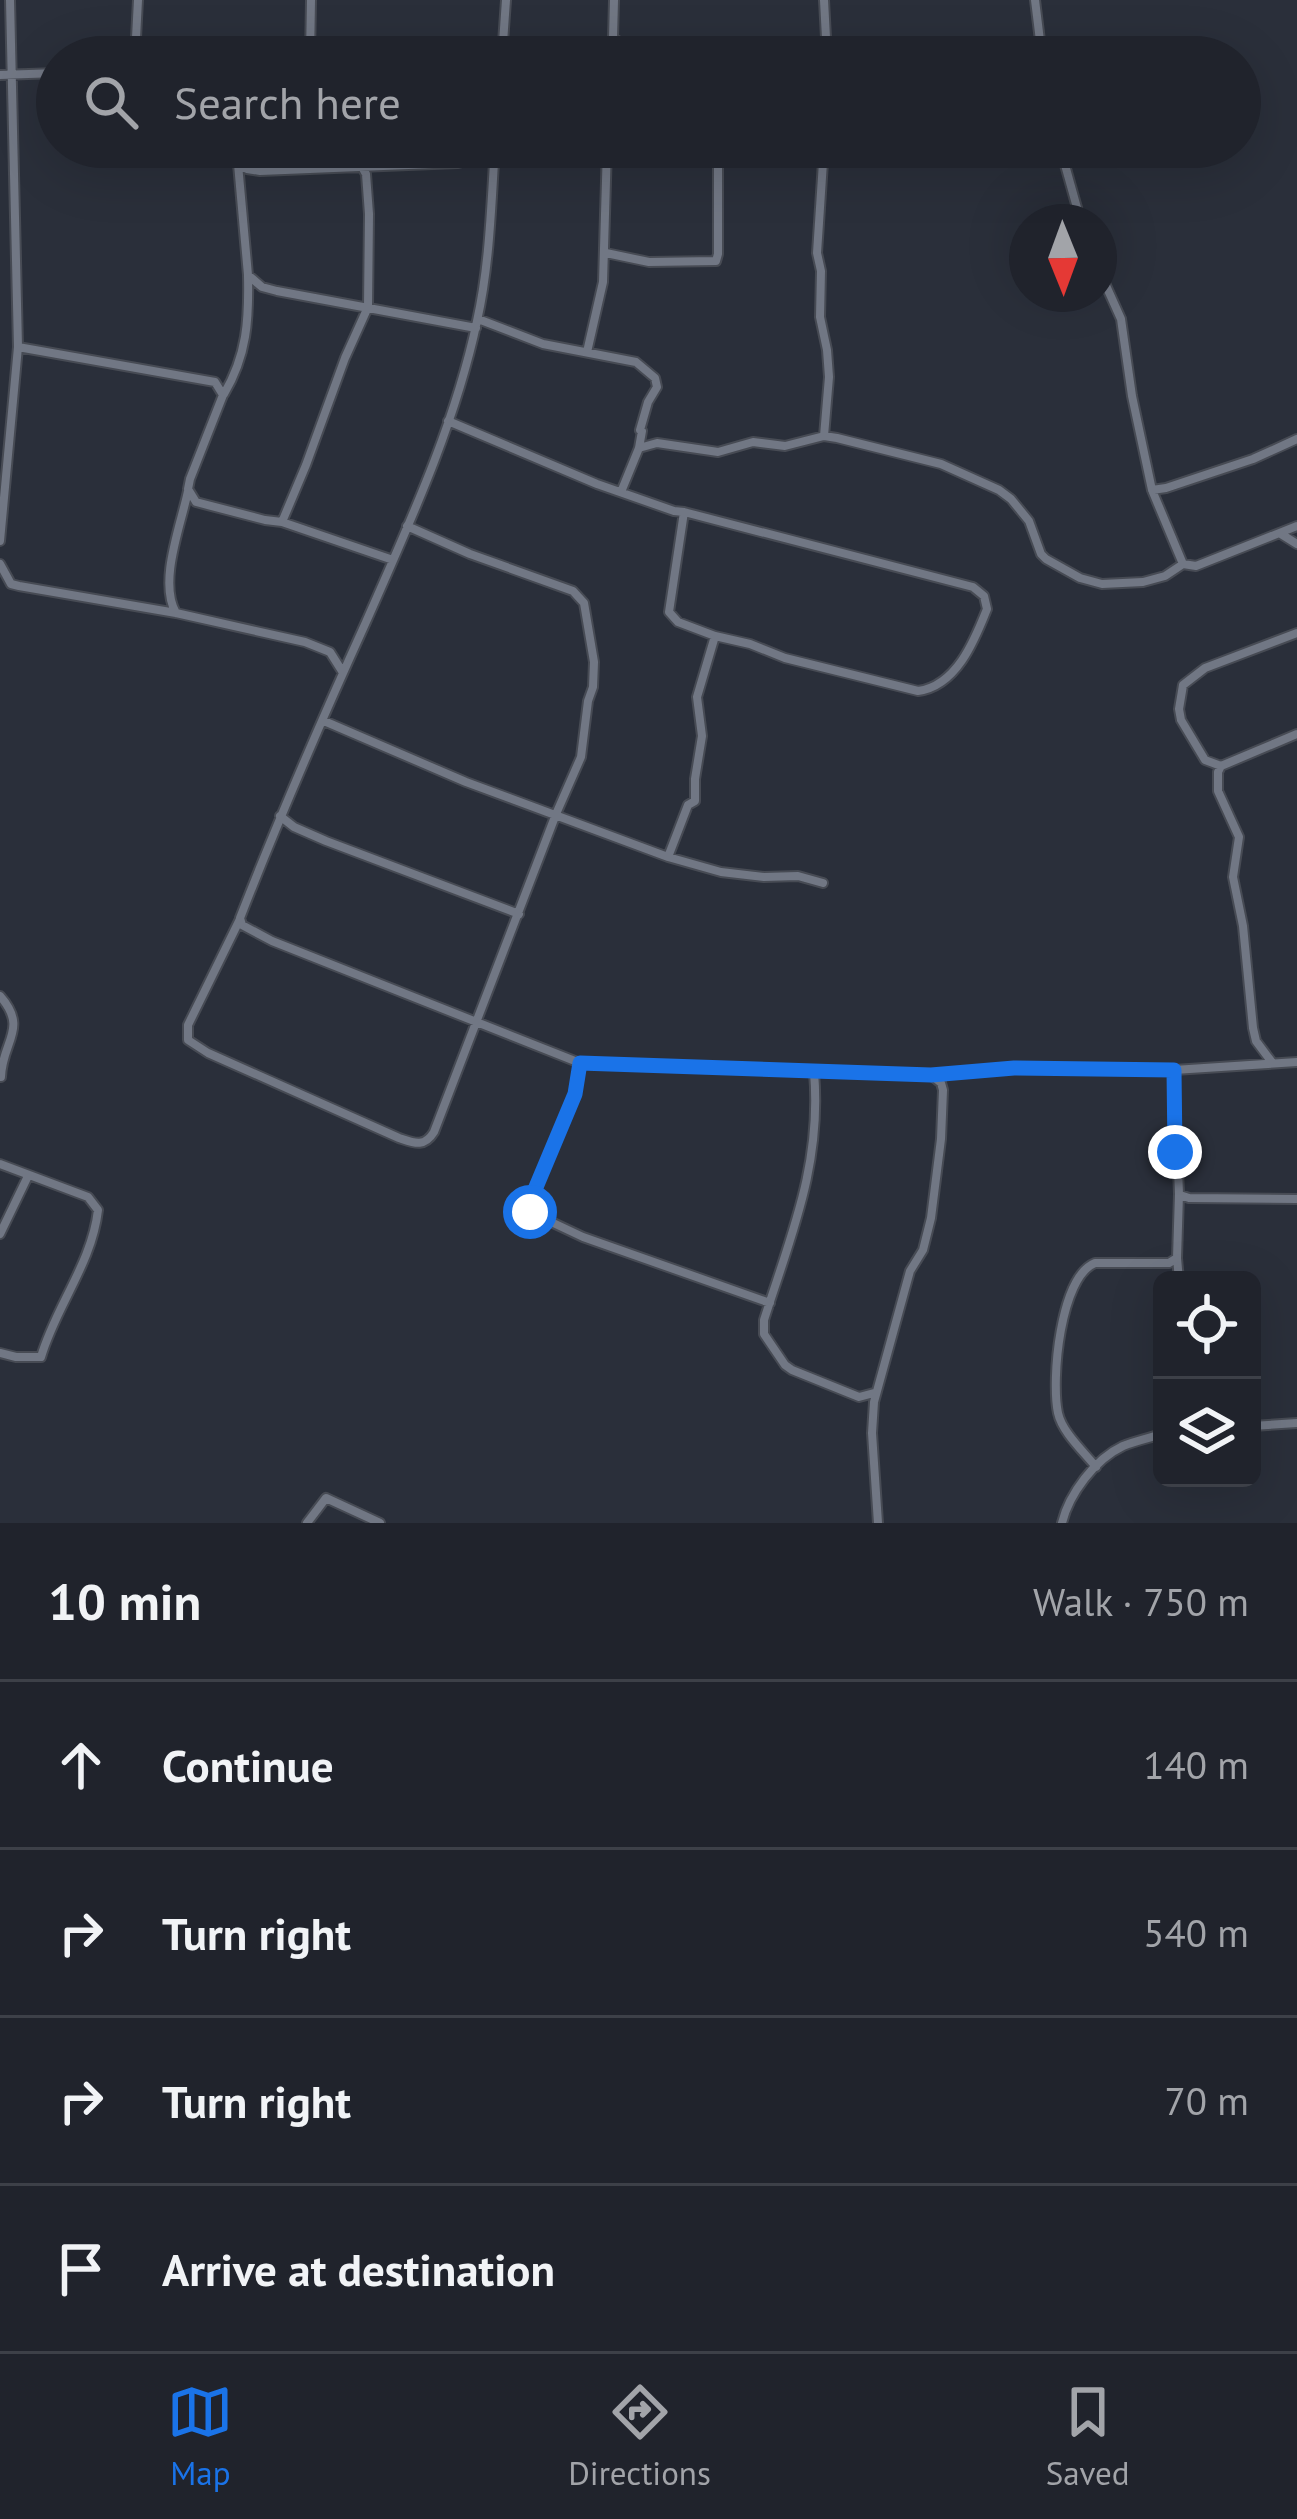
<!DOCTYPE html>
<html lang="en">
<head>
<meta charset="utf-8">
<style>
  :root { --surface:#20232c; --page:#282b34; --text:#f1f3f6; --muted:#a2a4a9; --line:#3d4048; --accent:#1a73e8 }
  body { margin:0; font-family:"PT Sans",sans-serif; background:var(--page); color:var(--text) }
  .controls { position:absolute; right:36px; bottom:36px; display:grid; overflow:hidden; border-radius:18px; box-shadow:0 12px 48px #0002 }
  .controls button { width:108px; height:108px; display:grid; place-items:center; padding:0; border:0; border-bottom:3px solid var(--line); background:var(--surface); color:var(--text); font:60px sans-serif }
  .compass { position:absolute; left:1009px; top:204px; width:108px; height:108px; border-radius:50%; background:var(--surface); box-shadow:0 12px 48px #0002; rotate:179deg }
  .stop { position:absolute; width:36px; height:36px; margin:-27px; border:9px solid #1a73e8; border-radius:50%; background:#fff }
  .stop.end { background:#1a73e8; border-color:#fff; box-shadow:0 3px 12px #0008 }
  .list { margin:0; padding:0; list-style:none }
  h2 { display:flex; justify-content:space-between; align-items:center; height:156px; margin:0; padding:0 48px; font-size:51px }
  h2 small { font-size:39px; font-weight:400; color:var(--muted) }
  .list li { display:grid; grid-template-columns:78px 1fr auto; gap:36px; align-items:center; box-sizing:border-box; height:168px; padding:0 48px; border-top:3px solid var(--line) }
  .list b { display:block; font-size:45px; white-space:nowrap }
  .list em { font-size:39px; font-style:normal; color:var(--muted) }
  .icon { flex:none; width:66px; height:66px; fill:none; stroke:currentColor; stroke-width:2; stroke-linecap:round; stroke-linejoin:round }
  .map { position:relative; flex:none; width:1297px; height:1523px; overflow:hidden }
  .search { position:absolute; background:var(--surface); box-shadow:0 12px 48px #0002; left:36px; right:36px; top:36px; height:132px; display:flex; align-items:center; gap:30px; box-sizing:border-box; padding:0 42px; border-radius:66px; color:var(--muted); font-size:45px }
  .sheet { height:828px; background:var(--surface) }
  nav { display:flex; justify-content:space-around; align-items:center; box-sizing:border-box; height:168px; border-top:3px solid var(--line); background:var(--surface); font-size:33px; color:var(--muted) }
  nav a { display:grid; justify-items:center; gap:6px }
  nav .on { color:var(--accent) }
  .map>svg:first-child { display:block }
</style>
</head>
<body>
<div class="map">
<svg width="1297" height="1523" viewBox="0 0 1297 1523">
  <rect width="100%" height="100%" fill="#2a2f3a"/>
  <g fill="none" stroke-linecap="round" stroke-linejoin="round">
    <defs>
      <path id="street" d="M824,0L827,57
        M1035,0L1042,57
        M613,38L631,49L654,51L655,57
        M654,51L760,44L827,51
        M135,57L138,0
        M310,57L311,0
        M502,57L506,0
        M609,57L613,38L614,0
        M0,75L57,73
        M237,147L238,164L247,169L260,171L458,163L495,154
        M495,147C491,205 490,263 477,321C455,425 409,524 366,622C322,719 279,818 240,918L242,925L272,941L580,1063L931,1075L1014,1068L1174,1070L1297,1062
        M824,147L817,253L821,271L820,317L827,350L829,377L824,436
        M1060,147L1081,222
        M495,151L587,149H595L606,156
        M238,164L248,275L262,287L277,291L476,328
        M606,253L649,262L716,261L718,254V147
        M1099,270L1121,319L1132,396L1152,490L1183,564L1196,566L1297,526
        M478,319L543,344L636,362L655,378L657,387L648,402L640,430L642,431L639,448L621,492
        M18,347L215,382L223,395L190,479L188,489L196,502L265,520L282,522L393,560
        M587,352L603,282L607,147
        M224,394C247,355 249,320 248,276
        M448,421L597,484L674,511L684,512L973,587L984,596L987,609C974,642 956,686 918,691L785,658L750,644L715,636L678,622L669,612L684,512
        M639,448L657,443L718,452L753,442L785,446L824,436L837,438L941,464L999,490L1011,499L1029,521L1041,554L1046,559L1080,578L1102,584L1143,582L1165,576L1183,564
        M1152,490L1166,488L1253,459L1297,439
        M282,522L306,465L345,358L368,307L369,214L366,174L362,167
        M1281,534L1297,544
        M0,541L18,347L10,0
        M0,564L11,584L19,586L176,613L305,642L330,652L342,671
        M176,613C158,582 181,525 188,491
        M324,721L466,782L668,857L721,872L764,877L798,876L823,883
        M1221,766L1205,760L1181,720L1179,709L1183,685L1205,668L1297,633
        M280,816L294,827L326,841L519,914
        M668,857L688,805L695,801V779L702,736L697,697L715,636
        M240,919L188,1025V1040L208,1053L399,1138C414,1143 424,1148 434,1132L556,814L581,757L588,701L593,687L594,662L584,603L573,591L470,554L407,526
        M0,996C29,1029 2,1041 1,1077
        M1271,1061L1256,1041L1253,1028L1243,926L1233,877L1239,837L1218,791V772L1221,766L1297,734
        M580,1063L575,1094L531,1199L530,1212L583,1237L770,1303
        M814,1072C822,1164 791,1235 764,1320V1334L785,1365L792,1370L859,1397L874,1393
        M0,1164L88,1197L98,1210C92,1263 56,1306 41,1357H16L0,1353
        M1180,1195L1189,1198L1297,1199
        M0,1234L28,1176
        M1177,1258L1179,1280
        M1252,1426L1297,1423
        M1096,1467C1084,1452 1062,1432 1058,1413C1051,1380 1060,1277 1095,1263H1169L1177,1258L1179,1194L1174,1070
        M307,1523L326,1498L380,1523
        M878,1523L872,1433L874,1402L910,1271L923,1250L931,1218L941,1139L943,1090L941,1083L931,1075
        M1062,1523C1069,1494 1095,1459 1123,1446C1135,1441 1149,1438 1162,1434"/>
    </defs>
    <use href="#street" stroke="#474b54" stroke-width="12"/>
    <use href="#street" stroke="#717784" stroke-width="8"/>
  </g>
  <g fill="none" stroke-linecap="round" stroke-linejoin="round">
    <path stroke="#1a73e8" stroke-width="15" d="M530,1212L531,1199L575,1094L580,1063L931,1075L1014,1068L1174,1070L1175,1152"/>
  </g>
</svg>
<div class="controls">
<button><svg class="icon" aria-label="locate" viewBox="0 0 24 24"><circle cx="12" cy="12" r="6"/><path d="M12 2v4M12 18v4M2 12h4M18 12h4"/></svg></button>
<button><svg class="icon" aria-label="layers" viewBox="0 0 24 24"><path d="M12 4l9 5-9 5-9-5zM3 14l9 5 9-5"/></svg></button>
</div>
<svg class="compass" viewBox="-18 -18 36 36"><path d="M0-13l5 13h-10z" fill="#e53935"/><path d="M0 13l5-13h-10z" fill="#a2a4a9"/></svg>
<div class="stop" style="left:530px;top:1212px"></div>
<div class="stop end" style="left:1175px;top:1152px"></div>
<div class="search"><svg class="icon" aria-label="search" viewBox="0 0 24 24"><circle cx="10" cy="10" r="6"/><path d="M15 15l6 6"/></svg>Search here</div>
</div>
<section class="sheet">
<h2>10 min<small>Walk · 750 m</small></h2>
<ul class="list">
<li><svg class="icon" aria-label="ahead" viewBox="0 0 24 24"><path d="M12 20V5M6 11l6-6 6 6"/></svg><div><b>Continue</b></div><em>140 m</em></li>
<li><svg class="icon" aria-label="right" viewBox="0 0 24 24"><path d="M7 20v-9h11M14 6l5 5-5 5"/></svg><div><b>Turn right</b></div><em>540 m</em></li>
<li><svg class="icon" aria-label="right" viewBox="0 0 24 24"><path d="M7 20v-9h11M14 6l5 5-5 5"/></svg><div><b>Turn right</b></div><em>70 m</em></li>
<li><svg class="icon" aria-label="arrive" viewBox="0 0 24 24"><path d="M6 21V4h12l-3 4 3 4H6"/></svg><div><b>Arrive at destination</b></div></li>
</ul>
</section>
<nav>
<a class="on"><svg class="icon" aria-label="map" viewBox="0 0 24 24"><path d="M3 6l6-2 6 2 6-2v14l-6 2-6-2-6 2zM9 4v14M15 6v14"/></svg>Map</a>
<a><svg class="icon" aria-label="directions" viewBox="0 0 24 24"><path d="M12 3l9 9-9 9-9-9zM9 14v-3h6M13 9l2 2-2 2"/></svg>Directions</a>
<a><svg class="icon" aria-label="saved" viewBox="0 0 24 24"><path d="M7 4h10v16l-5-4-5 4z"/></svg>Saved</a>
</nav>
</body>
</html>
